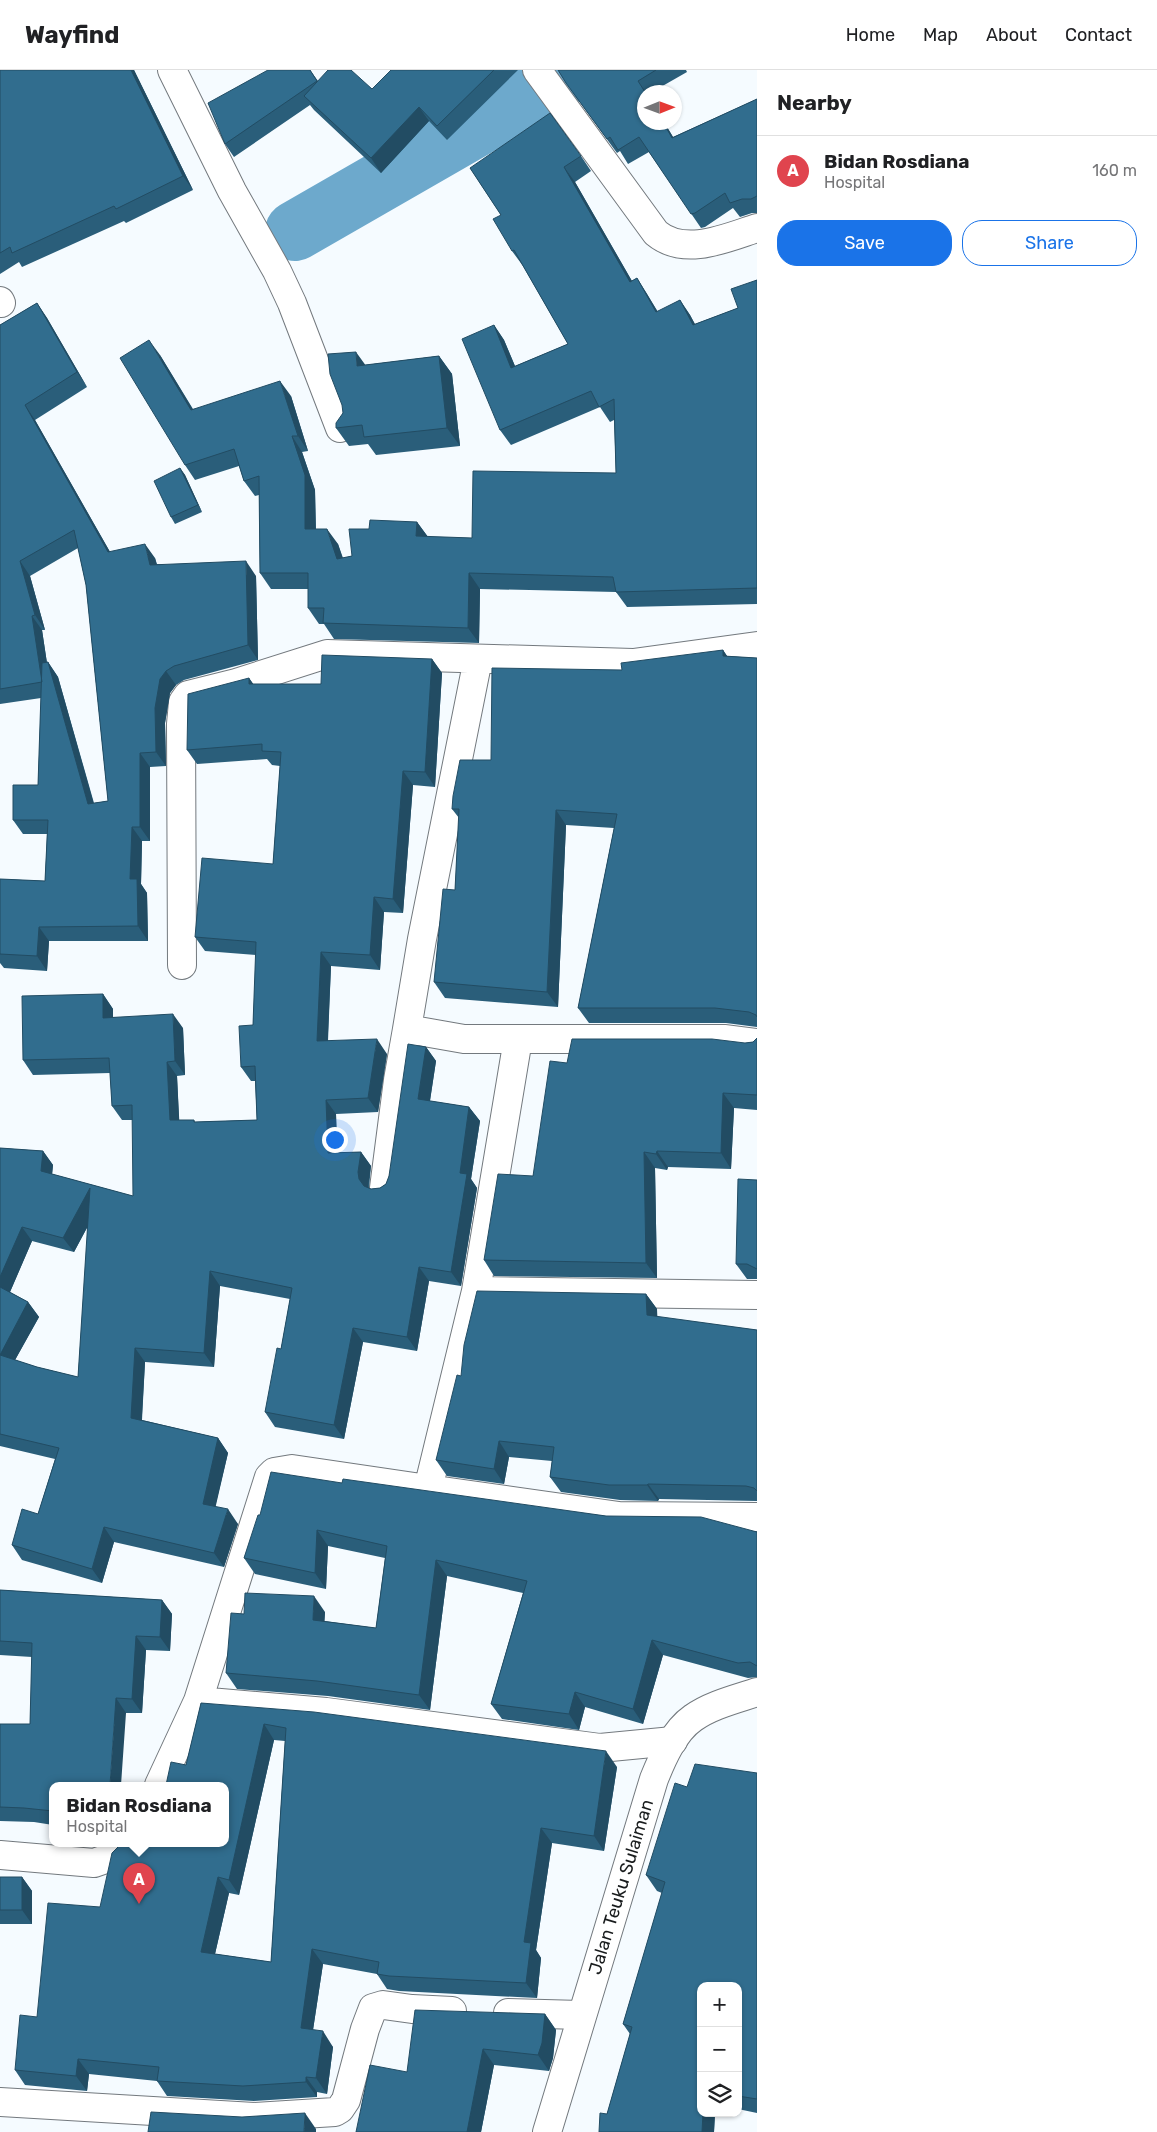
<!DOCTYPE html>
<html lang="en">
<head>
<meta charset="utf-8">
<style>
  :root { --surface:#fff; --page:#f6f6f6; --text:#202124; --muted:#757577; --line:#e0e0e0; --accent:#1a73e8 }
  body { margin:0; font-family:Rubik,sans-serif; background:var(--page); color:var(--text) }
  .controls { position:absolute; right:15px; bottom:15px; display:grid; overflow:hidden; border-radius:10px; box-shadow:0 1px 4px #0004 }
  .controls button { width:45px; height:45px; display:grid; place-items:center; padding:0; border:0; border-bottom:1px solid var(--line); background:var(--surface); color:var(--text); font:25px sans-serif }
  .compass { position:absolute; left:637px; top:15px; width:45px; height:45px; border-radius:50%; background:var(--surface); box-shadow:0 1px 4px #0004; rotate:89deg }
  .you { position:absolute; left:334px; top:1069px; width:18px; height:18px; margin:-12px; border:4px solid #fff; border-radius:50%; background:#1a73e8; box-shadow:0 0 0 8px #1a73e833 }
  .badge { display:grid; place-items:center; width:32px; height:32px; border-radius:50%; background:var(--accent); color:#fff; font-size:16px; font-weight:700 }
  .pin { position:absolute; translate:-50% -41px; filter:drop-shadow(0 1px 2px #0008) }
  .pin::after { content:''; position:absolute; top:26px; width:18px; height:15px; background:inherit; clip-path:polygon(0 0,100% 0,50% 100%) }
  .popup { position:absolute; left:49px; top:1712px; width:180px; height:65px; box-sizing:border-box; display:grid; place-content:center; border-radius:10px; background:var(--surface); filter:drop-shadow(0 1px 4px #0005); font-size:16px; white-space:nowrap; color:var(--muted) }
  .popup b { font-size:19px; color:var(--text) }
  .popup::after { content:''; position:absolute; left:50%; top:100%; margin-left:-10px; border:10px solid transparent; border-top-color:var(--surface) }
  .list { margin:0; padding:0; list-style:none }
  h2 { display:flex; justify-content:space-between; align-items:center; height:65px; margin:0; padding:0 20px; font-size:21px }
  h2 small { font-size:16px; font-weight:400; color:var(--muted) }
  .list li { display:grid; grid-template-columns:32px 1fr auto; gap:15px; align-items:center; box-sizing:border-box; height:70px; padding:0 20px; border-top:1px solid var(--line) }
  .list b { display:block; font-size:19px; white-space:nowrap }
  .list p { margin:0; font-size:16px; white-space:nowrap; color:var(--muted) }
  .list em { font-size:16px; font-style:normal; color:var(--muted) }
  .actions { display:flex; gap:10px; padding:15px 20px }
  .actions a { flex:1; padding:11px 0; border:1px solid var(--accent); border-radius:20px; text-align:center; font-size:18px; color:var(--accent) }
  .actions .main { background:var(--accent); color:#fff }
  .icon { flex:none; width:28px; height:28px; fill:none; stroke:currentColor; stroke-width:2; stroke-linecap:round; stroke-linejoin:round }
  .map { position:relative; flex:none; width:757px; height:2062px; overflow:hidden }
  header { display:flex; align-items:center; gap:30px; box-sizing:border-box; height:70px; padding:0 25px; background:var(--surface); border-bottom:1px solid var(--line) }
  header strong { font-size:24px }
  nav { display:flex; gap:28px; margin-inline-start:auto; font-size:18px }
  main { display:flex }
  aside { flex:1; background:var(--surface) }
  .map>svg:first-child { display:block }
</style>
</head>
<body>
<header>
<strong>Wayfind</strong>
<nav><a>Home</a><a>Map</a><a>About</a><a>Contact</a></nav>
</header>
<main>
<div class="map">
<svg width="757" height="2062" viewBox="0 0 757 2062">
  <rect width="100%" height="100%" fill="#f5fbff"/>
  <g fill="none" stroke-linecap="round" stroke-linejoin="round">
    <path stroke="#6da9cc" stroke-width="60" d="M295,161L575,0"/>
    <defs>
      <path id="street" d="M172,0L232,121L277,201L292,233L340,358
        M537,0L656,163C685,187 726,168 757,158
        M0,231L1,233
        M478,589L422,869L407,959L464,969H724L757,973
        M182,895L181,654L183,632L188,625L236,613L327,584L633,593L757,576
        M384,1118L398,1010L407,959
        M476,1221L757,1225
        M428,1419L619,1446L757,1447
        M198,1631L326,1642L600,1678L673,1671
        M159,1715L198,1631L269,1407L274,1402L292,1399L428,1419L476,1221L518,969
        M0,1785L94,1793L114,1786L125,1773
        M508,1943L581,1945
        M0,2032L254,2047L335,2042L340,2039L346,2030L365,1959L373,1938L383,1935L412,1939L452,1941"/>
      <path id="secondary" d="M547,2062L654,1709C662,1689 674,1661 693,1648C711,1635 736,1629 757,1622"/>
    </defs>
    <use href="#street" stroke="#73797e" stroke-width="30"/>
    <use href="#secondary" stroke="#73797e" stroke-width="30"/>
    <use href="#street" stroke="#fff" stroke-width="28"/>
    <use href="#secondary" stroke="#fff" stroke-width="28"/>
  </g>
  <path fill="#2a5e7a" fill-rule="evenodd" d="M0,0H134L193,120L126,153L124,151L22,197L19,192L0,204Z
    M310,0L318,11L372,19L391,0H518L447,70L429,51L381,103L314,40L310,35L234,87L225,74Z
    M558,0H686L687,2L652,22H644V52H664L673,67L757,29V143H752L740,147L733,138L705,157L701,158L649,82L628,94L620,81L617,83L576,27Z
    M581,86L591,101L575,112L632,211L637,208L647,224L658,242L680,230L690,245L695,254L738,238L757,210V534L627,537L616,522L480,519L479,573L334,569L324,554H319L308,538V519H271L260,503L259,425L255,426L244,411L239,396L195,410L185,395L160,285L193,339L291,326L308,381L302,382L315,420L316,459L338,474L343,488L352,486L369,459L417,452L428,467L472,468L616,403L614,350L610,352L600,337L511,375L500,360L494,255L504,270L515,296L568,274L523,196L512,181L501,145L470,98Z
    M37,233L47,248L87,317L35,350L110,482L155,488L157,494L256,506L258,590L184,610L176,615L170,623L165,653L166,696L150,697V771H142L141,814L147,823L148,871H49L47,901L4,898L0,893V809L45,811L47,764H23L13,750L38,715L41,628L0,634V255ZM78,478L86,515L108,731L94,733L58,607L48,592L47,593L42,560H45L30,506Z
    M439,286L452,304L460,376L376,385L368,374L349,376L336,358L365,295Z
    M180,398L185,405L202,442L175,454L171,447Z
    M723,580L727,586L757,588V957L726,953H589L578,938L614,758L566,755L558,937L445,928L434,912L455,820L459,748L452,739L491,690L622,600Z
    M432,589L442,603L435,717L413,715L403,843L384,842L380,900L331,896L328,971L387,984L378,1042L336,1044L337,1083L361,1082L371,1096L369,1118L371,1119L380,1118L386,1114L389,1106L426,977L436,991L430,1031L469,1037L480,1051L471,1109L477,1118L461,1216L429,1211L417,1281L363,1272L344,1369L275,1357L265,1342L281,1279L290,1229L220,1216L214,1297L145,1292L142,1350L218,1368L228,1383L215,1437L238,1454L224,1497L114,1472L102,1513L22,1490L12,1475L38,1444L55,1389L0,1376V1078L43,1081L53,1095L52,1104L133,1126V1050H122L112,1036L110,1003L33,1005L23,990L103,924L113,939V947L183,958L185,1005L177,1006L179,1050H194L195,1052L257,1050L255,1011H251L241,997L253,955L256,885L205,881L195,867L273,794L280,696L272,695L267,689L197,694L187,680L249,608L253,614H321ZM88,1156L78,1307L37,1297L15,1290L39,1247L28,1232L10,1222L32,1171L74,1182Z
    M757,968V1040L734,1038L731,1099L668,1097L667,1100L655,1098L657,1208L494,1206L484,1190L533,1106L567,993L745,973L753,972Z
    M757,1110V1209H747L736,1194Z
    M646,1224L657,1239V1247L757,1260V1431L659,1429L658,1431L620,1430L561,1422L550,1407L552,1391L509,1387L504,1414L447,1406L436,1390L461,1306Z
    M342,1413L606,1446L757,1462V1607L748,1608L663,1585L643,1654L585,1637L579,1660L502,1649L491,1634L523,1523L447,1506L430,1640L328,1626L237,1619L226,1603L244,1544L325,1542L324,1551L376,1558L385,1488L328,1476L326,1519L255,1504L244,1488L260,1445Z
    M0,1520L162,1530L172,1544L170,1581L146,1580L142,1643H126L53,1715V1755L34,1752L0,1751V1654H30L32,1587L0,1585Z
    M201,1633L617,1697L604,1781L552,1773L536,1880L541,1888L537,1928L399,1921L387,1919L377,1904L323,1894L313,1960L333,1977L327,2024L317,2022V2027L254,2031L167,2026L157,2011L89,2004L87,2021L25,2015L15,2000L37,1947L100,1837L225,1773L186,1695ZM274,1670L285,1671L271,1892L215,1884L229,1823L239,1825Z
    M757,1703V2043L738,2039V1916H701V2043H715L714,2062H599L607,2044L630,1964L623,1954L662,1823L657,1821L646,1805L687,1717Z
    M0,1807H22L32,1821V1854H0Z
    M545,1944L556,1960L553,1988L549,2001L494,1995L481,2062H356L407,2002Z"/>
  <path fill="#224c63" d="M131,0H134L193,120L183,106Z
    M419,37L429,51L381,103L371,88Z
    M663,52H664L682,82L672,68Z
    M564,97L575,112L641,227L630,212Z
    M637,208L647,224L667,258L656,242Z
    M680,230L690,245L703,270L693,255Z
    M37,233L47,248L87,317L77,302Z
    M494,255L504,270L522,313L511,298Z
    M149,270L160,285L202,355L191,340Z
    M356,282L369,300L357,296Z
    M439,286L452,304L460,376L447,358Z
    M280,311L291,326L308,381L298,366Z
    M25,335L35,350L118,496L108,482Z
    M292,366L302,382L315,420L316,474L305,459Z
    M180,398L185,405L202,442L198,435Z
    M417,452L428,467L416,466Z
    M327,459L338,474L348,505L337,489Z
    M145,474L155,488L160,509L150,495Z
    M20,491L30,506L45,560L35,545Z
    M246,491L256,506L258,590L248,575Z
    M469,503L480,519L479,573L468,558Z
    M32,546L42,560L52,627L42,612Z
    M723,580L733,595L723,586Z
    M432,589L442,603L435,717L425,702Z
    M48,592L58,607L98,749L88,734Z
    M166,601L176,615L170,623L165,653L166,696L156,682L155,638L160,609Z
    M249,608L259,622L249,614Z
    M140,683L150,697V771L140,757Z
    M403,701L413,715L403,843L393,829Z
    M556,740L566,755L558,937L547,922Z
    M132,757L142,771L141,814L147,823L148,871L138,856L130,809Z
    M374,827L384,842L380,900L370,885Z
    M39,857L49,871L47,901L37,886Z
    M321,882L331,896L327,985L317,971Z
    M103,924L113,939V962L103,948Z
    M173,944L183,958L185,1005L175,991Z
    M377,969L387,984L378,1042L368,1028Z
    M426,977L436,991L428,1043L418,1029Z
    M167,992L177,1006L180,1065L170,1050Z
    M723,1023L734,1038L731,1099L721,1083Z
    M326,1030L336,1044L338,1097L328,1083Z
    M469,1037L480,1051L471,1109L477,1118L461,1216L451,1202L460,1103Z
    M43,1081L53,1095L51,1116L41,1101Z
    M657,1081L668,1097L667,1100L656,1084Z
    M361,1082L371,1096L368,1116L369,1124L359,1109L358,1102Z
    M644,1082L655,1098L657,1208L646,1193Z
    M90,1118L100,1133L74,1182L63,1168Z
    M22,1157L32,1171L7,1229L0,1220V1207Z
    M419,1197L429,1211L417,1281L407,1267Z
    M210,1201L220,1216L214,1297L204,1283Z
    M646,1224L657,1239L658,1261L647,1245Z
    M28,1232L39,1247L10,1299L0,1285Z
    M353,1258L363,1272L344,1369L334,1355Z
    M135,1278L145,1292L141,1362L131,1348Z
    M218,1368L228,1383L213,1448L203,1434Z
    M499,1371L509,1387L504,1414L494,1399Z
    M648,1414L659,1429L658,1431L647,1415Z
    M228,1439L238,1454L224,1497L214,1483Z
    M104,1457L114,1472L102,1513L92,1499Z
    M317,1460L328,1476L326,1519L315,1503Z
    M436,1490L447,1506L430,1640L419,1625Z
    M314,1526L325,1542L324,1565L313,1550Z
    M162,1530L172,1544L170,1581L160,1567Z
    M136,1566L146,1580L142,1643L132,1629Z
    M652,1570L663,1585L643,1654L633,1639Z
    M575,1622L585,1637L579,1660L569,1644Z
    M116,1628L126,1643L121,1715H110Z
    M264,1654L274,1670L239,1825L229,1810Z
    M606,1681L617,1697L604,1781L594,1766Z
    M541,1758L552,1773L536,1880L541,1888L537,1928L526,1913L524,1872Z
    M22,1807L32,1821V1854L22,1840Z
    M218,1807L229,1823L212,1897L201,1882Z
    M312,1879L323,1894L311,1973L301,1958Z
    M545,1944L556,1960L553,1988L549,2001L538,1985Z
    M323,1961L333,1977L327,2024L316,2008Z
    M483,1979L494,1995L481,2062H467Z
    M78,1989L89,2004L87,2021L76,2006Z
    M306,2007L317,2022V2027L306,2012Z
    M305,2043L316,2059V2062H304Z
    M703,2043H715L714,2062H702Z"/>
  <path fill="#316d8e" stroke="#224c63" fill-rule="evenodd" d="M0,0H131L183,106L116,139L114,136L12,183L10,177L0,183Z
    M268,0H310L317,11L225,74L208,33Z
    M328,0H351L372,19L391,0H494L437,56L419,37L371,88L304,26Z
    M558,0H656L638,11L645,22L644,52H663L672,68L757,29V126L751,129H742L730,133L725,123L695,143L691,144L639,67L618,80L610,67L607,69L566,13Z
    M550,43L581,86L564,97L630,212L637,208L656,242L680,230L693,255L738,238L731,219L757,210V518L616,522L613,507L469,503L468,558L323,553L324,538H308V503H260L259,406L244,411L234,379L185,395L120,288L149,270L191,340L280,311L298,366H292L305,405V459H327L337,489L352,486L349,459H369L370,450L417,452L416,466L472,468L473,401L616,403L614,329L599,337L591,321L500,360L462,269L494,255L511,298L568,274L514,180L512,181L493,149L501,145L470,98Z
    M37,233L77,302L25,335L108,482L145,474L150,495L246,491L248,575L174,596L166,601L160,609L155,638L156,682L140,683V757H132L130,809H137L138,856L39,857L37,886L0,884V809L45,811L48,750H13V715H38L42,593L48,592L88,734L108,731L86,515L74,460L20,491L35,545L32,546L42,612L0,619V255Z
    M356,282L357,296L439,286L447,358L364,367L362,355L336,358V353L343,343L342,335L330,304L328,284Z
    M180,398L198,435L171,447L154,411Z
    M723,580V586L757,588V947L756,945L749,942L715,938H578L617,744L556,740L547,922L434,912L443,819L455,820L459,739H452L453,726L460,690H491L492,598L622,600L621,593Z
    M322,585L432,589L425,702L403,701L393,829L374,827L370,885L321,882L317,971L377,969L368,1028L326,1030L328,1083L361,1082L358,1102L359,1109L364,1116L371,1119L380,1118L386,1114L389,1106L408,974L426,977L418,1029L469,1037L460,1103L467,1104L451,1202L419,1197L407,1267L353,1258L334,1355L265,1342L277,1278L281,1279L292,1218L210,1201L204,1283L135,1278L131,1348L218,1368L203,1434L228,1439L214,1483L104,1457L92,1499L12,1475L22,1439L38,1444L59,1378L0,1364V1285L37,1297L78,1307L90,1118L63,1168L22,1157L0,1207V1078L43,1081L41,1101L133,1126L132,1035L112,1036L109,988L23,990L22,926L103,924V948L173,944L175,991L167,992L170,1050H194V1052L257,1050L255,996L241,997L239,956L253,955L256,872L195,867L202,788L273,794L281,682L262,681V674L187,680L188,624L249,608V614H321Z
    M757,968V1025L723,1023L721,1083L657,1081L656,1084L644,1082L646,1193L484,1190L498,1104L533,1106L550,991L567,993L572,969H712L745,973L753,972Z
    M738,1109L757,1110V1199L747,1194H736Z
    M0,1217L28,1232L0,1285Z
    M477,1221L646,1224L647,1245L757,1260V1421L754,1418L746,1416L648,1414L647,1415H609L550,1407L554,1377L499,1371L494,1399L436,1390L457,1305L461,1306L464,1275Z
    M271,1402L342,1413L343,1409L606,1446L701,1447L757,1462V1596L750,1592L738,1593L652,1570L633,1639L575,1622L569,1644L491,1634L527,1511L436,1490L419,1625L317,1611L226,1603L231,1543L244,1544L245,1523L314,1526L313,1550L376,1558L387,1476L317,1460L315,1503L244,1488L258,1445H260Z
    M0,1520L162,1530L160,1567L136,1566L132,1629L116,1628L110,1715H53V1741L24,1738L0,1737V1654H30L32,1573L0,1571Z
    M201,1633L314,1642L606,1681L594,1766L541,1758L524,1872L531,1873L526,1913L389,1906L377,1904L379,1892L312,1879L301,1958L323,1961L316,2008L306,2007V2012L243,2016L157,2011L159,1997L78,1989L76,2006L15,2000L20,1945L37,1947L48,1833L100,1837L112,1783L122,1773H225V1715H166L171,1692L186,1695ZM264,1654L286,1658L271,1892L201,1882L218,1807L229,1810Z
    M695,1694L757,1703V2029L738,2026V1916H701V2043H703L702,2062H599L600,2043L607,2044L632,1957L623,1954L665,1812L646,1805L675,1713L687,1717Z
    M0,1807H22V1840H0Z
    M415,1940L545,1944L542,1973L538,1985L483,1979L467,2062H356L370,1995L407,2002Z
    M151,2042L242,2047L305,2043L304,2062H148Z"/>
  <g text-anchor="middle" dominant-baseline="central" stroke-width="4" stroke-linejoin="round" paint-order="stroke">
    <g font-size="18" fill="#191c1d" stroke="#fff">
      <text transform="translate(621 1817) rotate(-73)">Jalan Teuku Sulaiman</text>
    </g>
  </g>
</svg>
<div class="controls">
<button>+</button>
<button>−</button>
<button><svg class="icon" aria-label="layers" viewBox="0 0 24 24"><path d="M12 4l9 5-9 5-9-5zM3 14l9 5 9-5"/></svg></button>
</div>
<svg class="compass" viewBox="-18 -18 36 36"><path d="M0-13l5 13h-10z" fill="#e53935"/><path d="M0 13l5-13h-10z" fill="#757577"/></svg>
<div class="you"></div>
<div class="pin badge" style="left:139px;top:1834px;background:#e0444e">A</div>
<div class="popup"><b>Bidan Rosdiana</b>Hospital</div>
</div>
<aside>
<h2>Nearby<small></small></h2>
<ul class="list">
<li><span class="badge" style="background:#e0444e">A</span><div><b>Bidan Rosdiana</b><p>Hospital</p></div><em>160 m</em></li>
</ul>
<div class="actions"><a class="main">Save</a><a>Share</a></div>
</aside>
</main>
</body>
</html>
